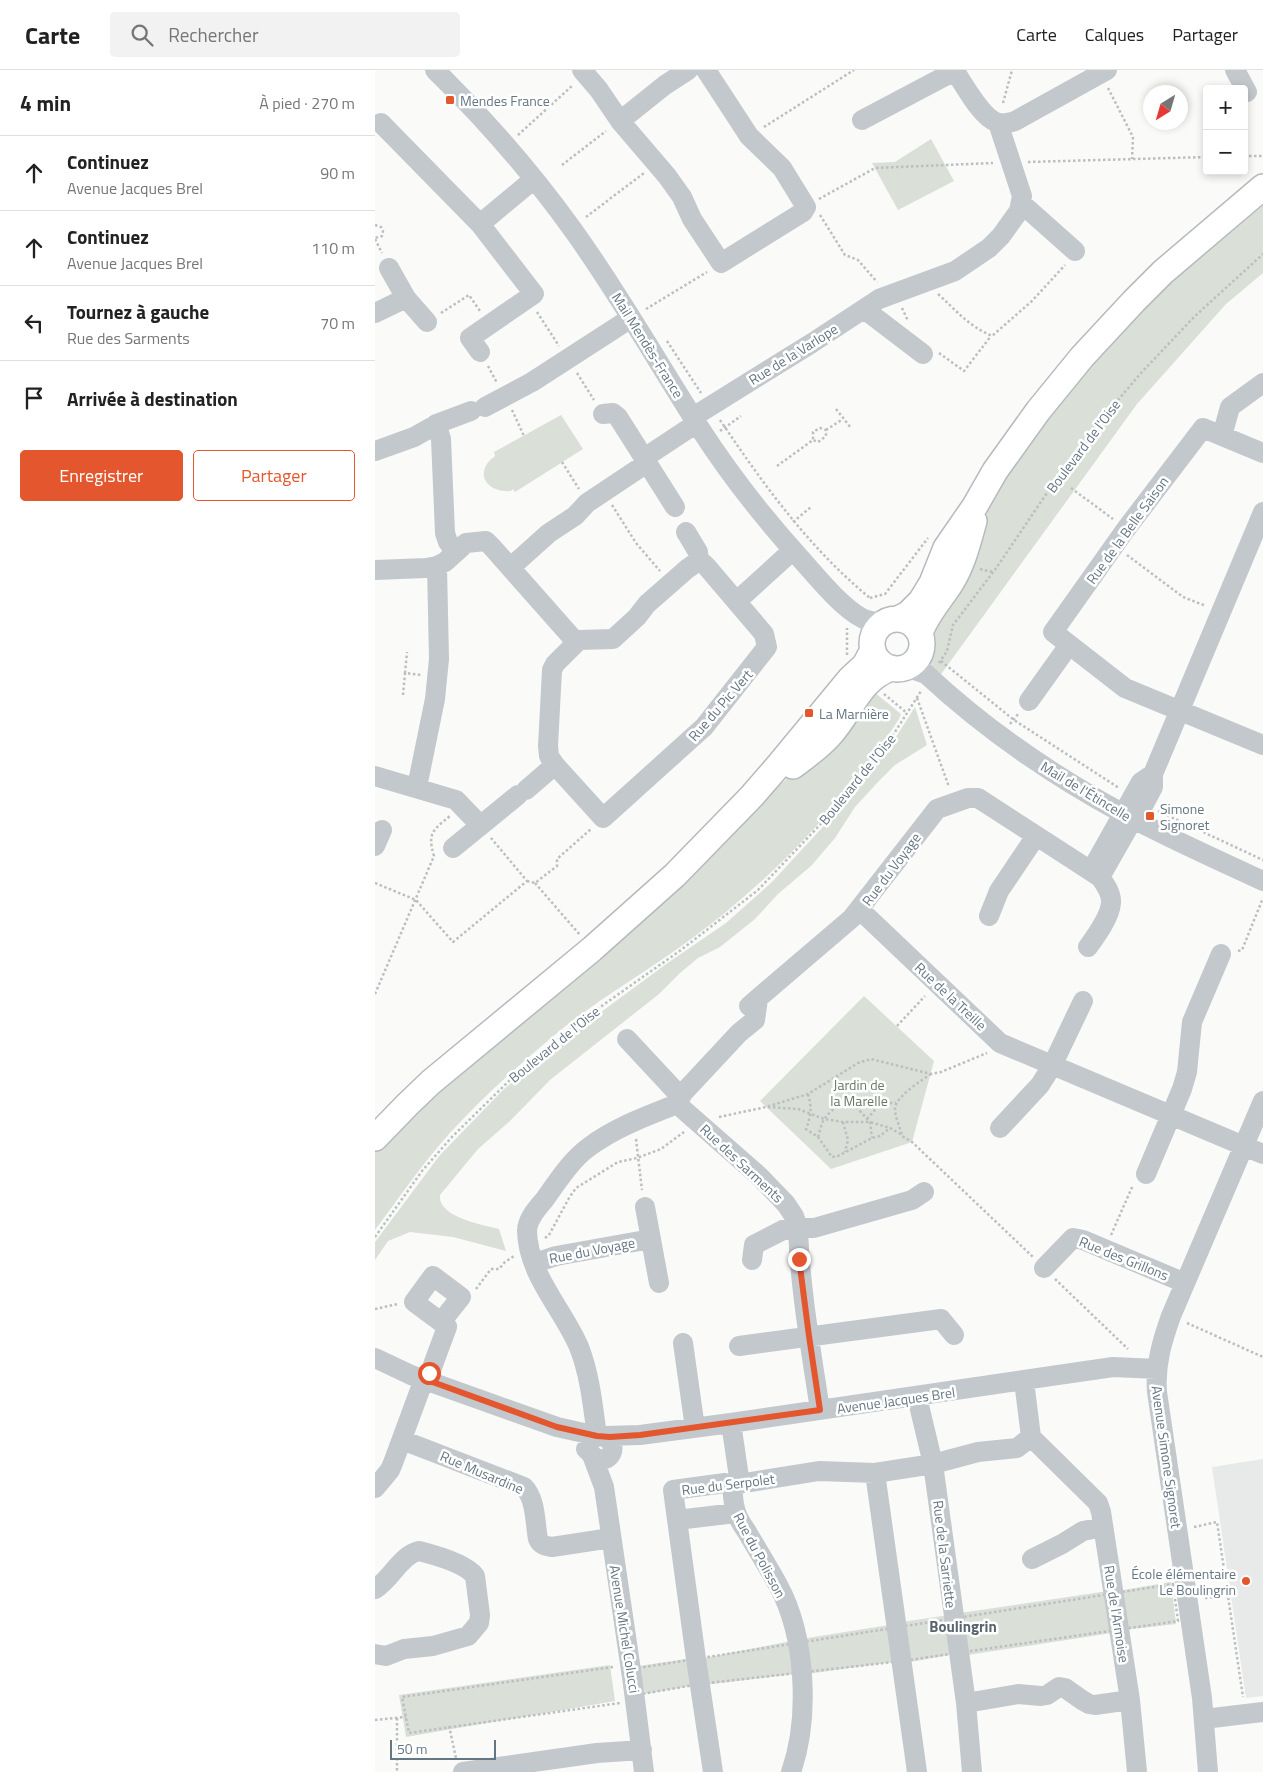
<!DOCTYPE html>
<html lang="fr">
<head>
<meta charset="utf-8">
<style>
  :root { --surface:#fff; --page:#f2f2f2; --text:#222; --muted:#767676; --line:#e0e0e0; --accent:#e4572e }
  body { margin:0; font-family:"Titillium Web",sans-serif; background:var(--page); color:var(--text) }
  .controls { position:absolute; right:15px; top:15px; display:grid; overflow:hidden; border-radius:5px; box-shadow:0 2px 8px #0003 }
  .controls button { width:45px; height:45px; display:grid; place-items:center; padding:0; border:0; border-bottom:1px solid var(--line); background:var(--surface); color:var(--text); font:25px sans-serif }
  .compass { position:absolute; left:768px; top:15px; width:45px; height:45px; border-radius:50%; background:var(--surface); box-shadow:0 2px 8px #0003; rotate:217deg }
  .scale { position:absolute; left:15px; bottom:12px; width:106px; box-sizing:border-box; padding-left:5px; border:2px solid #657683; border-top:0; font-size:14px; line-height:18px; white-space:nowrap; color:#657683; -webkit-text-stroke:4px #fff; paint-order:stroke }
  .stop { position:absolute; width:15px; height:15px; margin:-11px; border:4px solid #e4572e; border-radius:50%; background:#fff }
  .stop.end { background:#e4572e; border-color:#fff; box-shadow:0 1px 5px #0008 }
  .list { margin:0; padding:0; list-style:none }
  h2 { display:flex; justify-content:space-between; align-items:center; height:65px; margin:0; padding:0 20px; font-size:21px }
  h2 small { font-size:16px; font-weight:400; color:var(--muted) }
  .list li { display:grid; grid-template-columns:32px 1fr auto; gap:15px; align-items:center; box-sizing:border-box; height:75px; padding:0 20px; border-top:1px solid var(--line) }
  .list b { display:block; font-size:19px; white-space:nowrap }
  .list p { margin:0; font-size:16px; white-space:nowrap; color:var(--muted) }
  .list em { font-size:16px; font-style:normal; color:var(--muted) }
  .actions { display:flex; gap:10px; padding:15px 20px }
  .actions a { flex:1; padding:11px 0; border:1px solid var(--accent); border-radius:5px; text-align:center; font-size:18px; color:var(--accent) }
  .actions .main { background:var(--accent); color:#fff }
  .icon { flex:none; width:28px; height:28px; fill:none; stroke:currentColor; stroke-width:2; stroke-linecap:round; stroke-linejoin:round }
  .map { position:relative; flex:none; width:888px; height:1702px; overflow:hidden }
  header { display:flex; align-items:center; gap:30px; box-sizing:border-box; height:70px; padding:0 25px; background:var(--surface); border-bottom:1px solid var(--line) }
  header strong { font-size:24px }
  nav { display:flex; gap:28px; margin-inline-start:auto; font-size:18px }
  .search { width:350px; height:45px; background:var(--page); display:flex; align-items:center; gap:12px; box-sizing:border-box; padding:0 18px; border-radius:5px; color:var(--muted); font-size:19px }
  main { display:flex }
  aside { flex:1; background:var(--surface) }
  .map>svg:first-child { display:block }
</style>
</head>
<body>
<header>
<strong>Carte</strong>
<div class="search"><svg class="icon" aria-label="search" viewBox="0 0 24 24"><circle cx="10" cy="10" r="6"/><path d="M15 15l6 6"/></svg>Rechercher</div>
<nav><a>Carte</a><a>Calques</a><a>Partager</a></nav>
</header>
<main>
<aside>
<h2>4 min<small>À pied · 270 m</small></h2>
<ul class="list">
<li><svg class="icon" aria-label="ahead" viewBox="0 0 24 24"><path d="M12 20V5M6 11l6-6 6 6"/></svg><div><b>Continuez</b><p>Avenue Jacques Brel</p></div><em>90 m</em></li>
<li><svg class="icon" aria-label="ahead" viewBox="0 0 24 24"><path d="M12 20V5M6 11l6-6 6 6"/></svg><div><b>Continuez</b><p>Avenue Jacques Brel</p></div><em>110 m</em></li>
<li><svg class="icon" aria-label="left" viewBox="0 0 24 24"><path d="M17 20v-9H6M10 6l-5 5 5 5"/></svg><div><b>Tournez à gauche</b><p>Rue des Sarments</p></div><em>70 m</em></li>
<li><svg class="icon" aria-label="arrive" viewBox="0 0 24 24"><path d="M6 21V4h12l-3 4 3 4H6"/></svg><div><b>Arrivée à destination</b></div></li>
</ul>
<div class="actions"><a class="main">Enregistrer</a><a>Partager</a></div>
</aside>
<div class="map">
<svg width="888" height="1702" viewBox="0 0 888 1702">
  <rect width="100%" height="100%" fill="#fafaf8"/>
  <path fill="#e8e9e9" d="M888,1389V1626L871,1628L837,1397Z"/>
  <path fill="#dadfd7" d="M556,69L579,111L523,140L497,93L520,92Z
    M888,129V203L851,234L762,334L564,607L553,591L556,571L555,554L604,471L620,415L664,353L773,228Z
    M186,345L208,379L140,422L138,419L136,421C111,423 98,402 120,386L119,382Z
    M494,618L526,644L524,649C467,736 396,811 312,872C267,905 218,932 176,968C140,998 105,1030 74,1064C47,1094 24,1128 0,1160V1079L391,726L434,691Z
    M540,637L552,675L520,695L502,713L480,737L460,768L436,796L403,824L380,849L345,877L323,888L305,903L284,924L175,1010L135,1051L103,1079L65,1125C62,1147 108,1155 124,1159L131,1181L78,1167L35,1162L13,1171L0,1190V1172L65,1085L129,1019L188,970L294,892L351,853L397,812L457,747L519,670Z
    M489,926L559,991L537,1072L456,1099L385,1031Z
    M796,1512L801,1554L749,1560L743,1521Z
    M733,1521L737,1563L593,1585L585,1543Z
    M574,1545L580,1584L535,1592L527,1552Z
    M514,1555L518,1592L432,1604L426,1569Z
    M416,1571L421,1604L329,1615L324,1589Z
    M317,1588L321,1615L270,1624L264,1596Z
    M235,1595L240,1631L31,1667L24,1625Z"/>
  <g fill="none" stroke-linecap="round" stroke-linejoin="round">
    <defs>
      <path id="major" d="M523,549L533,544L546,531L557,513L571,478L600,436L620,401L663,341L707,287L759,231L788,202L888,117
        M497 574a25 25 0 1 1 50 0a25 25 0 1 1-50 0Z
        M545,563C551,545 565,530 576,513C588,494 593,472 599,451
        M418,696C430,687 443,678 454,666C477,642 482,611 516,598
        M0,1068L32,1035L56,1012L217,879L300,805L377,726L403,696L475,609L490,595L498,580"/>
    </defs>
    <use href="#major" stroke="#b5babe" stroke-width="28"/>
    <path stroke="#bbbfc2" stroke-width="2.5" stroke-dasharray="2.5 2.5" stroke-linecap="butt" d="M733,18L758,67L757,89
      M628,33L637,0
      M389,57L479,0
      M143,65L198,15
      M869,86H888
      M653,92L832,87
      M187,95L231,61
      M444,129L500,98L618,93
      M445,145L470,185L483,190L502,212
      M211,147L269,103
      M0,155L6,157L8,161L7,166L0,168
      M0,169L7,183
      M563,224C582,241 592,255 617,266L657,231L690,195
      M527,238L533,251
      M271,239L332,202
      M162,242L184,276
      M66,243L94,225L105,241
      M292,271L326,323
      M564,283L589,301L616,266
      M113,296L122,313
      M202,303L219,330
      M461,339L476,358
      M137,340L149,366
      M345,350C389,415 434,478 495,528
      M451,360L468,349
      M345,361L366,346
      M187,392L204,419
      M402,396L438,370L443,372L451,366V360L445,358L438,362V370
      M696,418L738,449
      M237,435L261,473L285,501
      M418,452L436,437
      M752,485L808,527L831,536
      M605,499L618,502
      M495,528L510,524L553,468
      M472,585V558
      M566,591L639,650L744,718
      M564,593L572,581L578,555L622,497L682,408L715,363L766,303L819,247L888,184
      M30,603L32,582
      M509,624L532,643
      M28,625L30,603L46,605
      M542,628L574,717
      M635,654L644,643
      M783,741L888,790
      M152,811L160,813L182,796V789L216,759
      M0,813L41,830L78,872L152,811L116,768
      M160,813L205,865
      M863,881L867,880L888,828
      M0,924L59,786C52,763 58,760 75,746
      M522,956L550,926
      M556,1004C547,1010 520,1027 520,1039C520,1047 525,1057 527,1066L537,1072L658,1187
      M433,1024C437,1037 436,1046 431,1059L443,1067L457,1087L463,1086L497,1068L505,1066L515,1058
      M471,1026L495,1052L497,1068
      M393,1037L423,1039L449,1049L468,1052H495L515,1058L527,1065
      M344,1047L391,1037L433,1024L483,993L496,989L556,1004L566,1002L612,983
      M492,1049L506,1033H521
      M468,1052L473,1070L470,1082
      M443,1067C445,1061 446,1053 450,1048C462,1031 482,1033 462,1007
      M261,1069L267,1120
      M736,1165L758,1115
      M0,1167L47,1101L76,1068L143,1002L204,952L306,880L383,820L460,739L513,673L546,621
      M170,1168L174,1165L194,1128L201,1118L243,1092L262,1088L286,1079L309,1062
      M680,1209L753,1279
      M101,1219L116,1199H124L130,1192L139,1186
      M0,1239L23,1234
      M812,1253L888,1287
      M819,1457L842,1452L868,1627
      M798,1514L803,1551L527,1591L325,1614L267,1624L263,1598Z
      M830,1528L853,1526
      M238,1597L27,1627L34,1663L245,1633
      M22,1648V1702
      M0,1650L31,1647
      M74,1656L81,1688"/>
    <path stroke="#c3c8cc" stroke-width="20" d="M60,0C111,50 157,103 198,160C244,224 283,293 326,360C355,405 389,448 425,488C441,506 466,537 487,548C494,552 502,552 509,553
      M207,0L224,20L245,51L292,106L307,127L317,149L346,193L428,142L431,137L407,98L374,66L331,0
      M579,0C589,14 605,46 621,52C627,55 633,53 640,51L732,0
      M860,0L872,22
      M487,50L580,1
      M245,51L290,15L313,0
      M6,53L105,154
      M646,133L700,181
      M14,198L31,228L52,252
      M489,239L548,284
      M0,243L31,228
      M105,282L95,268L159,224L105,154L159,109
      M110,337L157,312L256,248
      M228,344L238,343L243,347L300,437
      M318,347L437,273L504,229L580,201L614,178L626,166L636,152L644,141L647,126L623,53
      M61,354L66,369L70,463L73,472L81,482
      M847,366L855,337L888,313
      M0,381L39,367L64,353L96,341
      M888,383L828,358L751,459L678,562L750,618L888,675
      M269,388L322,353
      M311,462L323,482L324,492
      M322,492L328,493L332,497L389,564L392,577L329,657L228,748L180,695L174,686L173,676L177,600L180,594L204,570L238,569L262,547L272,534L312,499Z
      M136,497L174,463L200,446L212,433L272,393
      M0,500L51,498L62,496L70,492L91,473L111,471L117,477L201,572
      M362,531L418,480
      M529,598L537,599L551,604C610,659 677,705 747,743C793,768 841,789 888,811
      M654,631L694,575
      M778,704L888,442
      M0,706L81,730L105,755
      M42,717L60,629L64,589L62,496
      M151,720L180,695
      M0,776L7,760
      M78,778L143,725
      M716,801L766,712L778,704V717L769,734L758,749L725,807
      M485,840L625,973L888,1084
      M614,846L624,821L661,766
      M374,936L477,848L562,739L593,728H603L725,807C730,814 737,824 736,833C735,847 721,866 713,877
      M252,969L306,1027
      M302,1034L384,1106L411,1134L419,1146L423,1158H439L537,1130L549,1122
      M625,1058L665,1015L677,996L708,931
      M771,1104L807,1019L812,1002L817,952L846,884
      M270,1137L284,1213
      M377,1190L379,1175L408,1160L423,1158C425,1219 436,1280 445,1340
      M160,1193L181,1186L276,1169
      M669,1198L698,1168L708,1170L810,1213
      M58,1206L86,1227L66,1252L39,1232Z
      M308,1273L320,1358
      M364,1276L566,1249L579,1265
      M0,1288L36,1305L182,1357L222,1366C218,1337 215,1305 204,1277C188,1239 153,1205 152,1161C152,1149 163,1137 170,1129C183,1111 196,1090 214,1077C241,1057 272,1046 302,1034L308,1023L364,963L380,950L383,929
      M52,1311L72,1257L66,1252
      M649,1311L656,1367L723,1433L726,1442L755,1630L762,1702
      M542,1327L558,1394L591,1633L597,1702
      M356,1353L365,1414
      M230,1366L265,1365L356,1353L738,1297L782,1299
      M27,1370L149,1417C161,1429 160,1453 163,1469C166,1475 170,1476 177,1477L236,1468
      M211,1379C215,1382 217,1386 221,1388C235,1395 245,1376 230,1366L221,1367
      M217,1385L229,1417L258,1614L269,1702
      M500,1403L542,1702
      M357,1415C358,1424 358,1434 361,1442C363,1449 368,1456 372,1462C382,1479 393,1497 403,1515C431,1566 435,1648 416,1702
      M0,1418L15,1400L18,1393L49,1309
      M302,1450L361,1443
      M657,1489L687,1474L708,1461L728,1457
      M0,1519C16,1509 26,1485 44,1481C60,1485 90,1493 100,1506L105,1545L104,1553L93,1566L58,1576L29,1579L11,1586L0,1584
      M591,1633L643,1624L666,1626L672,1625L684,1617L690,1618L707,1630L714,1634L720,1635L755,1630
      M829,1649L888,1642
      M88,1702L222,1683L267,1680
      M338,1702L321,1589L298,1420L350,1413L357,1415L444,1401L500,1403L558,1394L603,1382L642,1378L656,1367
      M833,1702L827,1628L782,1322C780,1295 787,1271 796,1246L888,1031"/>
    <use href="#major" stroke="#fff" stroke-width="25"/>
  </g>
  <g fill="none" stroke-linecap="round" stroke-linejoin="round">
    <path stroke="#e4572e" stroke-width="6" d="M54,1303L52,1310L182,1357L222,1366L235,1367L265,1365L445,1340L434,1266L424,1189"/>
  </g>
  <g fill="#e4572e" stroke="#fff" stroke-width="2">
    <rect x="70" y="25" width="10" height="10" rx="2.5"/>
    <rect x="429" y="638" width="10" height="10" rx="2.5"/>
    <rect x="770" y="741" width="10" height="10" rx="2.5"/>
    <circle cx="871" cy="1511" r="5"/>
  </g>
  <g text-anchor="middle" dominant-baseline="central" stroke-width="5" stroke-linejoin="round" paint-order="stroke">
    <g font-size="14" fill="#657683" stroke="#fff" text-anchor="start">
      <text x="85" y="30">Mendes France</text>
      <text x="444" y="643">La Marnière</text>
      <text x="785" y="738">Simone<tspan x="785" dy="16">Signoret</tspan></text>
      <text x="861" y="1503" text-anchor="end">École élémentaire<tspan x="861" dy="16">Le Boulingrin</tspan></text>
    </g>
    <g font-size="14" fill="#657683" stroke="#fff">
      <text transform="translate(273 275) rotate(58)">Mail Mendès-France</text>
      <text transform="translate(418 284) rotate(-32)">Rue de la Varlope</text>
      <text transform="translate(708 376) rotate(-53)">Boulevard de l'Oise</text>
      <text transform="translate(752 460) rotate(-54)">Rue de la Belle Saison</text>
      <text transform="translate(345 635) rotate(-49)">Rue du Pic Vert</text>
      <text transform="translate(482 709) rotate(-51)">Boulevard de l'Oise</text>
      <text transform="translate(711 721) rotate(31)">Mail de l'Étincelle</text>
      <text transform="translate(516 799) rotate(-53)">Rue du Voyage</text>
      <text transform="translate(576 926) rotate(43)">Rue de la Treille</text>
      <text transform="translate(179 974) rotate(-39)">Boulevard de l'Oise</text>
      <text transform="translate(367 1093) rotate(43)">Rue des Sarments</text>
      <text transform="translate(217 1180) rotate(-11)">Rue du Voyage</text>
      <text transform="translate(749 1188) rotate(22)">Rue des Grillons</text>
      <text transform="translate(521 1330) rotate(-8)">Avenue Jacques Brel</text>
      <text transform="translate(792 1387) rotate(82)">Avenue Simone Signoret</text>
      <text transform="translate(107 1402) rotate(23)">Rue Musardine</text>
      <text transform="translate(353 1414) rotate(-7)">Rue du Serpolet</text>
      <text transform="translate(570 1484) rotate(83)">Rue de la Sarriette</text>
      <text transform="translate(385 1485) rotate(62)">Rue du Polisson</text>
      <text transform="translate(742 1544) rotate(81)">Rue de l'Armoise</text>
      <text transform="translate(250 1559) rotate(81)">Avenue Michel Colucci</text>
    </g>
    <g font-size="14" fill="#687a64" stroke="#fff">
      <text x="484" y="1014">Jardin de<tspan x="484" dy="16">la Marelle</tspan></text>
    </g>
    <g font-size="15" font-weight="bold" fill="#57646e" stroke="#fff">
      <text x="588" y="1556">Boulingrin</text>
    </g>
  </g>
</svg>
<div class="controls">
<button>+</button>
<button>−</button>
</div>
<svg class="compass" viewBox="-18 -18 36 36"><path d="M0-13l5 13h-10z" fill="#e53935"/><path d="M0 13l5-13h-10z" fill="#767676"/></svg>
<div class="scale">50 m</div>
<div class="stop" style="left:54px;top:1303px"></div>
<div class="stop end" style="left:424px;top:1189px"></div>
</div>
</main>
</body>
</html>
